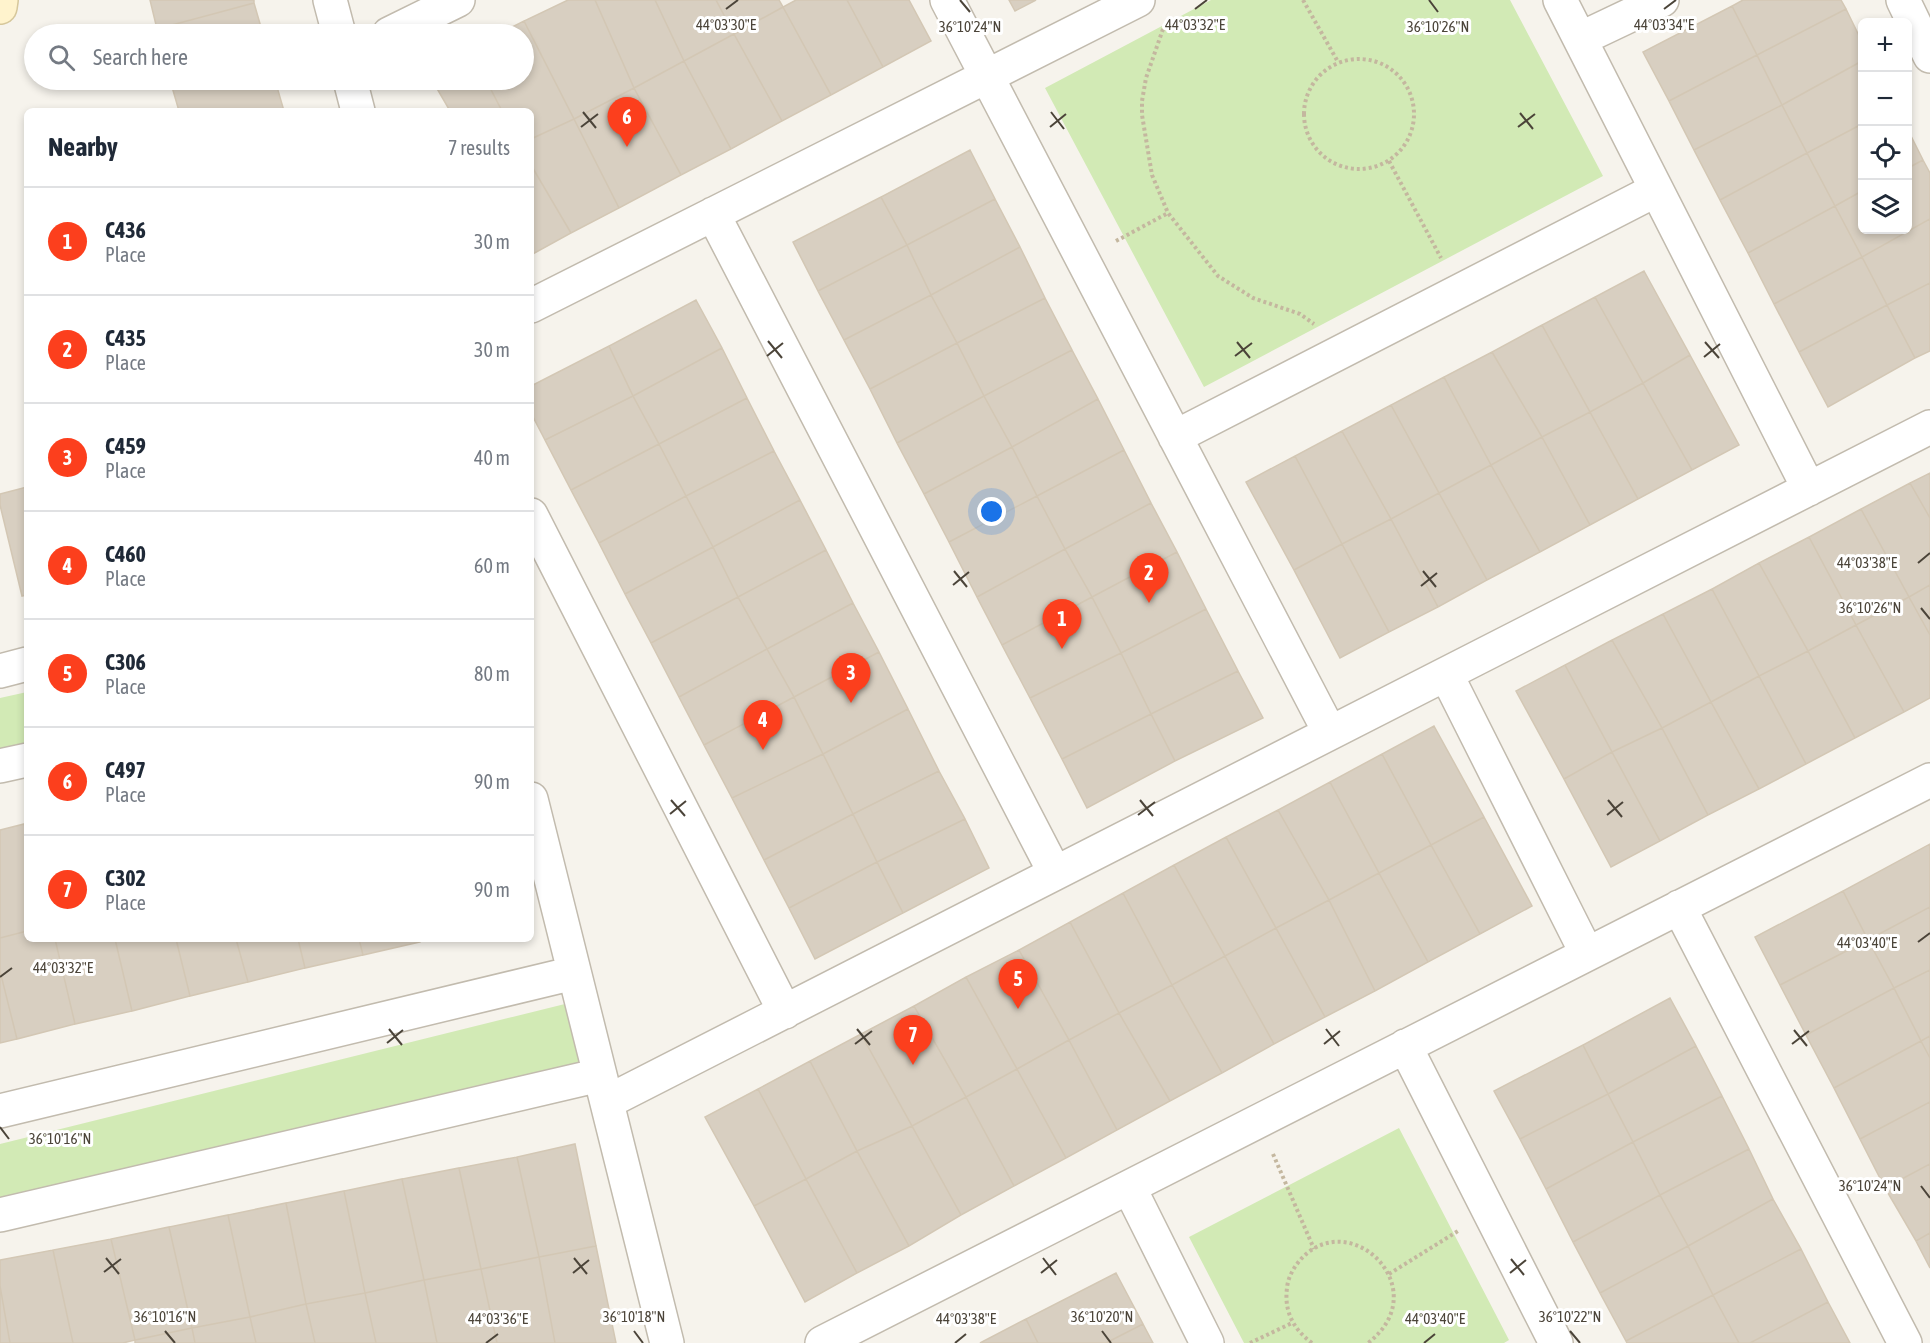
<!DOCTYPE html>
<html lang="en">
<head>
<meta charset="utf-8">
<style>
  :root { --surface:#fff; --page:#f6f6f7; --text:#1f2937; --muted:#747a83; --line:#e0e1e3; --accent:#fc3f1d }
  body { margin:0; font-family:"Asap Condensed",sans-serif; background:var(--page); color:var(--text) }
  .controls { position:absolute; right:18px; top:18px; display:grid; overflow:hidden; border-radius:9px; box-shadow:0 3px 9px #0003 }
  .controls button { width:54px; height:54px; display:grid; place-items:center; padding:0; border:0; border-bottom:2px solid var(--line); background:var(--surface); color:var(--text); font:30px sans-serif }
  .you { position:absolute; left:992px; top:512px; width:21px; height:21px; margin:-15px; border:4px solid #fff; border-radius:50%; background:#1a73e8; box-shadow:0 0 0 9px #1a73e833 }
  .badge { display:grid; place-items:center; width:39px; height:39px; border-radius:50%; background:var(--accent); color:#fff; font-size:20px; font-weight:700 }
  .pin { position:absolute; translate:-50% -50px; filter:drop-shadow(0 2px 3px #0008) }
  .pin::after { content:''; position:absolute; top:32px; width:21px; height:18px; background:inherit; clip-path:polygon(0 0,100% 0,50% 100%) }
  .list { margin:0; padding:0; list-style:none }
  h2 { display:flex; justify-content:space-between; align-items:center; height:78px; margin:0; padding:0 24px; font-size:26px }
  h2 small { font-size:20px; font-weight:400; color:var(--muted) }
  .list li { display:grid; grid-template-columns:39px 1fr auto; gap:18px; align-items:center; box-sizing:border-box; height:108px; padding:0 24px; border-top:2px solid var(--line) }
  .list b { display:block; font-size:22px; white-space:nowrap }
  .list p { margin:0; font-size:20px; white-space:nowrap; color:var(--muted) }
  .list em { font-size:20px; font-style:normal; color:var(--muted) }
  .icon { flex:none; width:33px; height:33px; fill:none; stroke:currentColor; stroke-width:2; stroke-linecap:round; stroke-linejoin:round }
  .map { position:relative; flex:none; width:1930px; height:1343px; overflow:hidden }
  .search { position:absolute; background:var(--surface); box-shadow:0 3px 9px #0003; left:24px; top:24px; width:510px; height:66px; display:flex; align-items:center; gap:15px; box-sizing:border-box; padding:0 21px; border-radius:33px; color:var(--muted); font-size:22px }
  .panel { position:absolute; background:var(--surface); box-shadow:0 3px 9px #0003; left:24px; top:108px; width:510px; height:834px; border-radius:9px }
  .map>svg:first-child { display:block }
</style>
</head>
<body>
<div class="map">
<svg width="1930" height="1343" viewBox="0 0 1930 1343">
  <rect width="100%" height="100%" fill="#f6f3ec"/>
  <path fill="#d2eab5" d="M1211,0H1510L1603,176L1204,387L1045,88Z
    M27,692V760L0,767V698Z
    M573,1002L587,1061L0,1204V1144Z
    M1399,1128L1509,1340L1504,1343H1244L1189,1237Z"/>
  <path fill="#d8cfc1" stroke="#d3c7b4" stroke-width="1.5" d="M150,0H254V3L157,29Z
    M568,0H595L634,88L574,119L524,21Z
    M595,0H655L684,61L634,88Z
    M655,0H716L734,34L684,61Z
    M716,0H779L783,7L734,34Z
    M796,0H847L883,67L831,95L783,7Z
    M847,0H909L931,41L883,67Z
    M1009,0H1036L1015,11Z
    M1743,0H1841L1846,9L1757,55L1732,6Z
    M254,3L263,34H158L157,29Z
    M1732,6L1757,55L1669,101L1643,52Z
    M783,7L831,95L782,121L734,34Z
    M1846,9L1862,42V61L1782,105L1757,55Z
    M524,21L574,119L531,139V111H502L486,80H524V34H498Z
    M734,34L782,121L731,149L684,61Z
    M1757,55L1782,105L1694,150L1669,101Z
    M684,61L731,149L681,175L634,88Z
    M1862,61V124L1807,153L1782,105Z
    M170,80H275L284,111H179Z
    M432,80H486L502,111H450Z
    M634,88L681,175L619,208L574,119Z
    M1782,105L1807,153L1720,200L1694,150Z
    M574,119L619,208L571,233L531,165V139Z
    M1862,124V191L1835,206L1807,153Z
    M1908,130L1923,160L1908,168Z
    M970,150L995,199L907,245L881,197Z
    M1807,153L1835,206L1748,253L1720,200Z
    M1923,160L1930,173V219L1862,257L1835,206L1862,191V230H1908V168Z
    M531,165L571,233L531,255Z
    M881,197L907,245L818,291L793,242Z
    M995,199L1020,247L931,295L907,245Z
    M1835,206L1862,257L1774,304L1748,253Z
    M1930,219V283L1887,305L1862,257Z
    M907,245L931,295L844,340L818,291Z
    M1020,247L1045,298L957,343L931,295Z
    M1862,257L1887,305L1799,352L1774,304Z
    M1644,271L1690,355L1643,383L1595,297Z
    M1930,283V351L1915,358L1887,305Z
    M931,295L957,343L870,389L844,340Z
    M1595,297L1643,383L1590,412L1542,325Z
    M1045,298L1072,350L984,396L957,343Z
    M696,300L722,348L633,396L609,346Z
    M1887,305L1915,358L1828,407L1799,352Z
    M1542,325L1590,412L1542,437L1492,352Z
    M957,343L984,396L897,443L870,389Z
    M609,346L633,396L545,440L531,413V386Z
    M722,348L747,398L659,444L633,396Z
    M1072,350L1098,399L1012,447L984,396Z
    M1492,352L1542,437L1491,465L1444,377Z
    M1690,355L1739,445L1692,470L1643,383Z
    M1444,377L1491,465L1439,493L1391,405Z
    M1643,383L1692,470L1638,499L1590,412Z
    M633,396L659,444L571,490L545,440Z
    M984,396L1012,447L924,494L897,443Z
    M747,398L774,451L686,496L659,444Z
    M1098,399L1124,450L1037,496L1012,447Z
    M1391,405L1439,493L1391,519L1342,431Z
    M1590,412L1638,499L1590,525L1542,437Z
    M1342,431L1391,519L1342,544L1295,456Z
    M1542,437L1590,525L1540,552L1491,465Z
    M659,444L686,496L599,543L571,490Z
    M1012,447L1037,496L949,542L924,494Z
    M1124,450L1151,503L1065,549L1037,496Z
    M774,451L800,500L713,547L686,496Z
    M1295,456L1342,544L1294,570L1246,482Z
    M1491,465L1540,552L1487,580L1439,493Z
    M1930,473V518L1910,483Z
    M1910,483L1930,518V585L1909,597L1861,509Z
    M27,487V595L22,596L0,505V494Z
    M1439,493L1487,580L1438,607L1391,519Z
    M686,496L713,547L625,594L599,543Z
    M1037,496L1065,549L977,597L949,542Z
    M800,500L826,550L738,597L713,547Z
    M1151,503L1177,552L1092,597L1065,549Z
    M1861,509L1909,597L1856,625L1809,537Z
    M1391,519L1438,607L1389,632L1342,544Z
    M1809,537L1856,625L1808,651L1759,563Z
    M1342,544L1389,632L1340,658L1294,570Z
    M713,547L738,597L651,643L625,594Z
    M1065,549L1092,597L1002,645L977,597Z
    M826,550L853,603L767,649L738,597Z
    M1177,552L1206,609L1121,653L1092,597Z
    M1759,563L1808,651L1759,676L1712,589Z
    M1930,585V635L1909,597Z
    M1712,589L1759,676L1711,702L1663,614Z
    M738,597L767,649L679,697L651,643Z
    M1092,597L1121,653L1030,698L1002,645Z
    M1909,597L1930,635V698L1904,712L1856,625Z
    M853,603L879,652L794,697L767,649Z
    M1206,609L1238,671L1151,714L1121,653Z
    M1663,614L1711,702L1662,728L1612,640Z
    M1856,625L1904,712L1855,738L1808,651Z
    M1612,640L1662,728L1612,752L1565,665Z
    M767,649L794,697L704,745L679,697Z
    M1808,651L1855,738L1806,764L1759,676Z
    M879,652L908,709L823,754L794,697Z
    M1121,653L1151,714L1062,759L1030,698Z
    M1565,665L1612,752L1564,779L1516,691Z
    M1238,671L1263,718L1175,761L1151,714Z
    M1759,676L1806,764L1759,789L1711,702Z
    M794,697L823,754L732,798L704,745Z
    M1711,702L1759,789L1708,815L1662,728Z
    M908,709L939,771L853,814L823,754Z
    M1151,714L1175,761L1087,808L1062,759Z
    M1434,726L1484,817L1431,845L1382,754Z
    M1662,728L1708,815L1660,841L1612,752Z
    M1612,752L1660,841L1611,867L1564,779Z
    M823,754L853,814L764,860L732,798Z
    M1382,754L1431,845L1379,873L1330,782Z
    M939,771L965,819L877,862L853,814Z
    M1330,782L1379,873L1329,900L1278,810Z
    M1278,810L1329,900L1276,928L1226,837Z
    M853,814L877,862L789,908L764,860Z
    M1484,817L1532,906L1480,934L1431,845Z
    M965,819L989,868L903,913L877,862Z
    M24,824L27,834V931L0,938V830Z
    M1226,837L1276,928L1225,956L1174,865Z
    M1930,844V907L1868,940L1843,891Z
    M1431,845L1480,934L1428,962L1379,873Z
    M877,862L903,913L815,959L789,908Z
    M1174,865L1225,956L1172,985L1123,893Z
    M1379,873L1428,962L1375,991L1329,900Z
    M1843,891L1868,940L1780,985L1755,937Z
    M1123,893L1172,985L1119,1013L1070,922Z
    M1329,900L1375,991L1325,1017L1276,928Z
    M1930,907V970L1894,988L1868,940Z
    M1070,922L1119,1013L1069,1040L1019,950Z
    M1276,928L1325,1017L1274,1044L1225,956Z
    M27,931V939H55L75,1024L17,1039L0,971V938Z
    M55,939H115L132,1011L75,1024Z
    M115,939H176L190,996L132,1011Z
    M176,939H236L248,982L190,996Z
    M236,939H298L305,968L248,982Z
    M298,939H359L363,955L305,968Z
    M359,939H419L420,942L363,955Z
    M1868,940L1894,988L1806,1035L1780,985Z
    M1019,950L1069,1040L1017,1069L966,977Z
    M1225,956L1274,1044L1222,1073L1172,985Z
    M1930,970V1036L1921,1041L1894,988Z
    M0,971L17,1039L0,1043Z
    M966,977L1017,1069L966,1097L914,1006Z
    M1172,985L1222,1073L1170,1101L1119,1013Z
    M1894,988L1921,1041L1834,1088L1806,1035Z
    M1670,998L1696,1046L1608,1094L1583,1045Z
    M914,1006L966,1097L912,1126L861,1034Z
    M1119,1013L1170,1101L1117,1130L1069,1040Z
    M861,1034L912,1126L857,1151L810,1061Z
    M1930,1036V1058L1921,1041Z
    M1069,1040L1117,1130L1066,1158L1017,1069Z
    M1921,1041L1930,1058V1102L1860,1139L1834,1088Z
    M1583,1045L1608,1094L1520,1139L1494,1091Z
    M1696,1046L1722,1096L1633,1142L1608,1094Z
    M810,1061L857,1151L806,1179L758,1089Z
    M1017,1069L1066,1158L1014,1186L966,1097Z
    M758,1089L806,1179L754,1206L705,1117Z
    M1608,1094L1633,1142L1546,1189L1520,1139Z
    M1722,1096L1749,1149L1660,1195L1633,1142Z
    M966,1097L1014,1186L961,1215L912,1126Z
    M1930,1102V1164L1885,1188L1860,1139Z
    M912,1126L961,1215L909,1246L857,1151Z
    M1633,1142L1660,1195L1573,1242L1546,1189Z
    M575,1144L596,1246L539,1257L517,1157Z
    M1749,1149L1773,1199L1688,1246L1660,1195Z
    M857,1151L909,1246L857,1273L806,1179Z
    M517,1157L539,1257L481,1269L459,1168Z
    M1930,1164V1233L1916,1241L1885,1188Z
    M459,1168L481,1269L424,1280L402,1179Z
    M402,1179L424,1280L365,1293L344,1191Z
    M806,1179L857,1273L805,1302L754,1206Z
    M344,1191L365,1293L306,1304L286,1203Z
    M1660,1195L1688,1246L1600,1293L1573,1242Z
    M1773,1199L1801,1249L1713,1295L1688,1246Z
    M286,1203L306,1304L250,1317L228,1215Z
    M228,1215L250,1317L192,1328L169,1227Z
    M169,1227L192,1328L135,1340L111,1239Z
    M1930,1233V1268L1916,1241Z
    M111,1239L135,1340L123,1343H73L53,1250Z
    M596,1246L616,1343H555L539,1257Z
    M1688,1246L1713,1295L1626,1341L1600,1293Z
    M1801,1249L1828,1302L1750,1343H1739L1713,1295Z
    M53,1250L73,1343H10L0,1286V1260Z
    M539,1257L555,1343H497L481,1269Z
    M481,1269L497,1343H437L424,1280Z
    M1116,1273L1143,1324L1106,1343H1038L1026,1319Z
    M424,1280L437,1343H376L365,1293Z
    M0,1286L10,1343H0Z
    M365,1293L376,1343H315L306,1304Z
    M1713,1295L1739,1343H1627L1626,1341Z
    M1828,1302L1850,1343H1750Z
    M306,1304L315,1343H256L250,1317Z
    M250,1317L256,1343H195L192,1328Z
    M1026,1319L1038,1343H980Z
    M1143,1324L1153,1343H1106Z
    M192,1328L195,1343H135V1340Z"/>
  <g fill="none" stroke-linecap="round" stroke-linejoin="round">
    <defs>
      <path id="street" d="M330,0L339,34
        M947,0L1330,733
        M1560,0L1809,489
        M1903,0L1930,56
        M389,34L458,0
        M1580,39L1662,0
        M350,80L358,111
        M713,214L1055,873
        M531,306L1138,0
        M1175,437L1656,190
        M531,515L785,1012
        M0,671L27,664
        M1446,674L1587,954
        M0,766L27,760
        M531,799L667,1343
        M1679,907L1905,1343
        M1405,1046L1556,1343
        M607,1102L1930,427
        M0,1111L574,973
        M1129,1187L1207,1343
        M0,1215L600,1075
        M822,1343L1930,780"/>
      <path id="secondary" d="M0,7L1,0"/>
    </defs>
    <use href="#street" stroke="#c2bbae" stroke-width="36"/>
    <use href="#secondary" stroke="#d6c79b" stroke-width="36"/>
    <path stroke="#c4b79f" stroke-width="4" stroke-dasharray="3 3" stroke-linecap="butt" d="M1303,0L1338,62
      M1163,29L1146,78L1142,101V115L1152,175L1168,213L1218,276L1253,298L1300,314L1314,324
      M1304 114a55 55 0 1 1 110 0a55 55 0 1 1-110 0Z
      M1389,161L1441,258
      M1116,241L1168,213
      M1273,1154L1314,1249
      M1389,1274L1458,1231
      M1250,1343L1292,1323
      M1312,1343C1293,1329 1284,1311 1287,1288C1288,1277 1294,1267 1301,1259C1351,1205 1437,1290 1368,1343"/>
    <use href="#street" stroke="#fff" stroke-width="33"/>
    <use href="#secondary" stroke="#fff3cd" stroke-width="33"/>
  </g>
  <path fill="none" stroke="#4b4439" stroke-width="2" d="M960,0L970,12M1429,0L1438,12M726,9L738,0M1195,9L1207,0M1664,9L1676,0M583,112L596,128M1051,112L1064,129M1520,113L1533,129M581,127L598,114M1050,127L1066,114M1518,127L1535,114M768,341L782,358M1237,342L1250,358M1705,342L1719,358M767,356L783,343M1235,356L1252,343M1704,357L1720,344M1918,563L1930,553M954,571L967,587M1423,571L1436,587M953,585L969,572M1421,586L1437,573M1921,608L1930,619M671,800L685,816M1140,800L1153,816M1608,800L1622,817M670,814L686,801M1138,815L1155,802M1607,815L1623,802M1918,942L1930,933M0,977L12,968M389,1029L402,1045M857,1029L870,1045M1326,1029L1339,1046M1794,1030L1807,1046M387,1043L403,1030M855,1044L872,1031M1324,1044L1340,1031M1792,1044L1809,1031M0,1127L9,1139M1921,1186L1930,1198M106,1258L119,1274M574,1258L587,1274M1043,1258L1056,1275M1511,1259L1524,1275M104,1272L121,1259M573,1273L589,1260M1041,1273L1057,1260M1510,1273L1526,1260M165,1331L175,1343M634,1331L643,1343M1102,1331L1111,1343M1570,1331L1580,1343M486,1343L498,1334M955,1343L966,1334M1424,1343L1435,1334"/>
  <g font-size="15" text-anchor="middle" fill="#4b4439" stroke="#fff" stroke-width="6" stroke-linejoin="round" paint-order="stroke">
    <text x="726" y="30">44°03'30"E</text>
    <text x="1195" y="30">44°03'32"E</text>
    <text x="1664" y="30">44°03'34"E</text>
    <text x="970" y="32">36°10'24"N</text>
    <text x="1438" y="32">36°10'26"N</text>
    <text x="1867" y="568">44°03'38"E</text>
    <text x="1870" y="613">36°10'26"N</text>
    <text x="1867" y="948">44°03'40"E</text>
    <text x="63" y="973">44°03'32"E</text>
    <text x="60" y="1144">36°10'16"N</text>
    <text x="1870" y="1191">36°10'24"N</text>
    <text x="165" y="1322">36°10'16"N</text>
    <text x="634" y="1322">36°10'18"N</text>
    <text x="1102" y="1322">36°10'20"N</text>
    <text x="1570" y="1322">36°10'22"N</text>
    <text x="498" y="1324">44°03'36"E</text>
    <text x="966" y="1324">44°03'38"E</text>
    <text x="1435" y="1324">44°03'40"E</text>
  </g>
</svg>
<div class="controls">
<button>+</button>
<button>−</button>
<button><svg class="icon" aria-label="locate" viewBox="0 0 24 24"><circle cx="12" cy="12" r="6"/><path d="M12 2v4M12 18v4M2 12h4M18 12h4"/></svg></button>
<button><svg class="icon" aria-label="layers" viewBox="0 0 24 24"><path d="M12 4l9 5-9 5-9-5zM3 14l9 5 9-5"/></svg></button>
</div>
<div class="you"></div>
<div class="pin badge" style="left:1062px;top:649px">1</div>
<div class="pin badge" style="left:1149px;top:603px">2</div>
<div class="pin badge" style="left:851px;top:703px">3</div>
<div class="pin badge" style="left:763px;top:750px">4</div>
<div class="pin badge" style="left:1018px;top:1009px">5</div>
<div class="pin badge" style="left:627px;top:147px">6</div>
<div class="pin badge" style="left:913px;top:1065px">7</div>
<div class="search"><svg class="icon" aria-label="search" viewBox="0 0 24 24"><circle cx="10" cy="10" r="6"/><path d="M15 15l6 6"/></svg>Search here</div>
<section class="panel">
<h2>Nearby<small>7 results</small></h2>
<ul class="list">
<li><span class="badge">1</span><div><b>C436</b><p>Place</p></div><em>30 m</em></li>
<li><span class="badge">2</span><div><b>C435</b><p>Place</p></div><em>30 m</em></li>
<li><span class="badge">3</span><div><b>C459</b><p>Place</p></div><em>40 m</em></li>
<li><span class="badge">4</span><div><b>C460</b><p>Place</p></div><em>60 m</em></li>
<li><span class="badge">5</span><div><b>C306</b><p>Place</p></div><em>80 m</em></li>
<li><span class="badge">6</span><div><b>C497</b><p>Place</p></div><em>90 m</em></li>
<li><span class="badge">7</span><div><b>C302</b><p>Place</p></div><em>90 m</em></li>
</ul>
</section>
</div>
</body>
</html>
